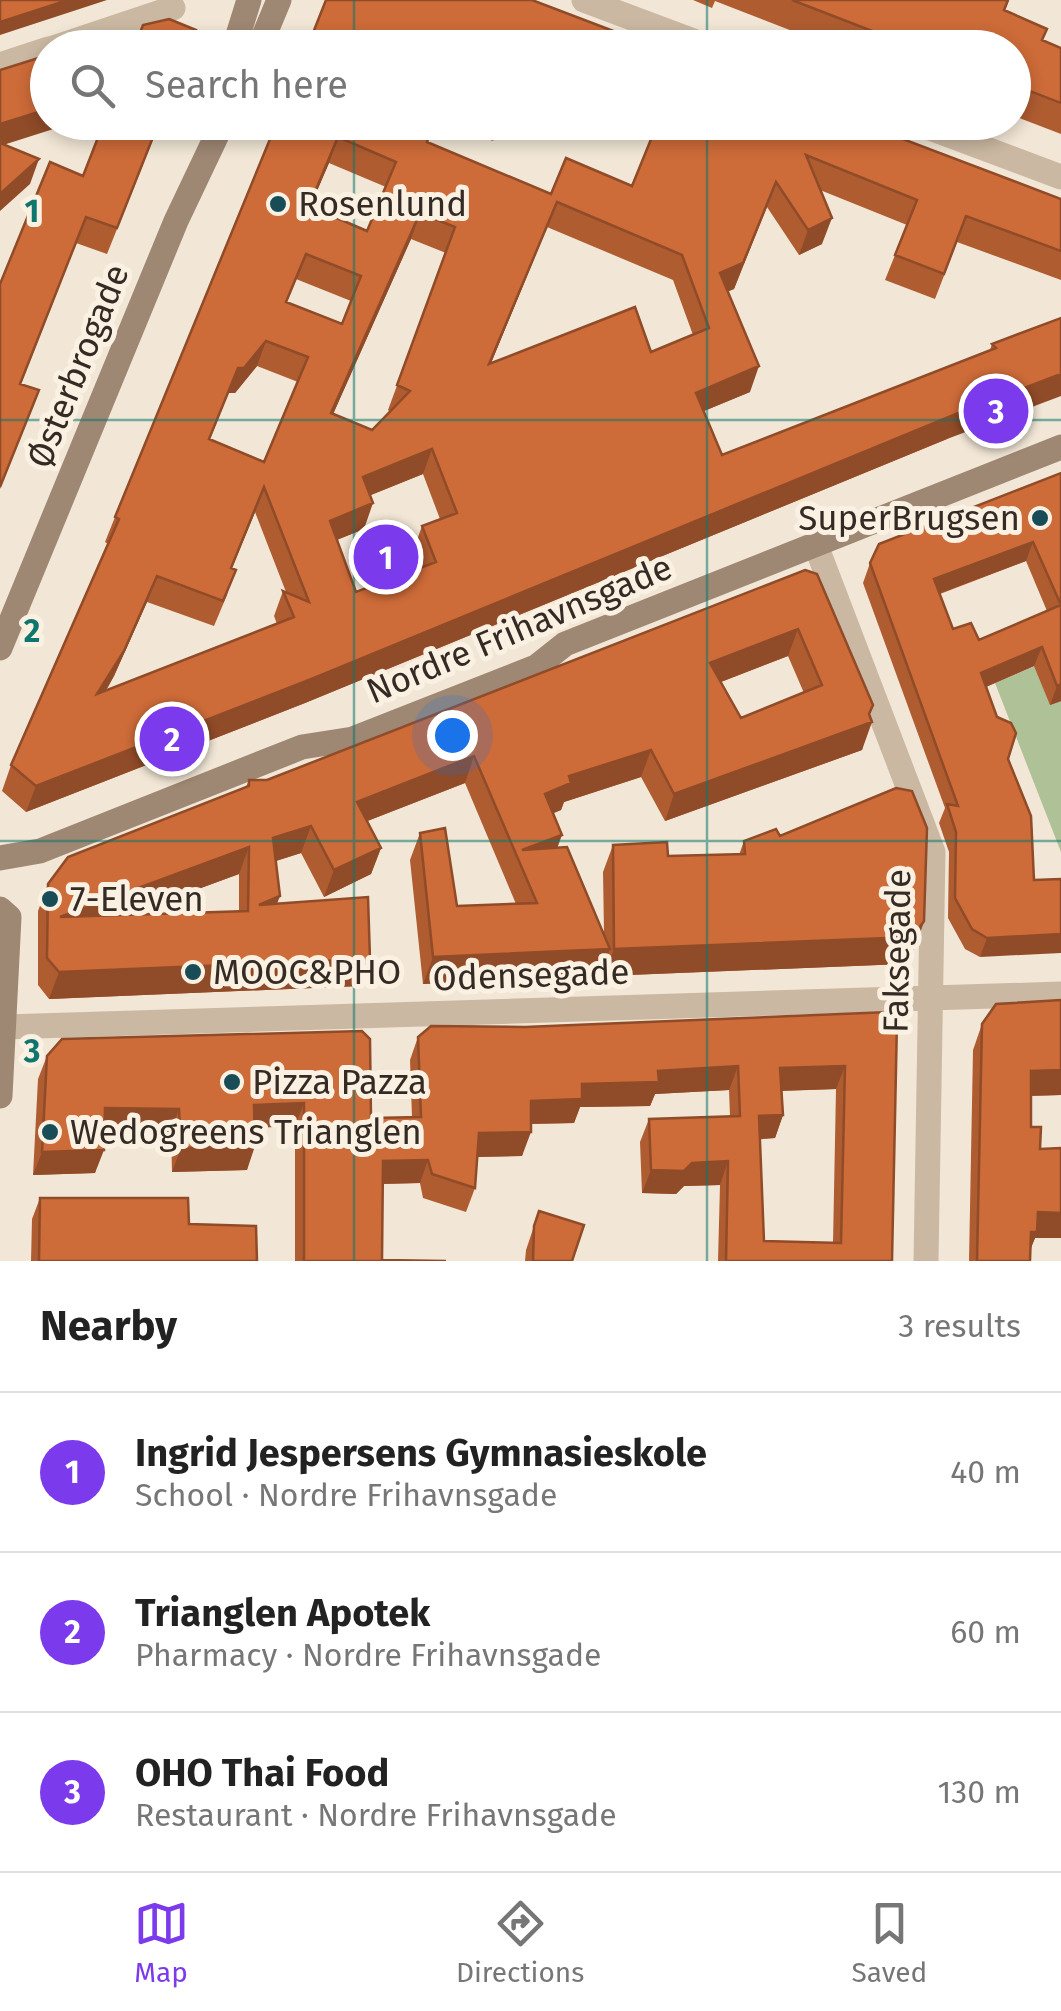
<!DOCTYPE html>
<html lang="en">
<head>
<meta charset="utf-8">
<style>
  :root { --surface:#fff; --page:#f6f6f6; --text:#222; --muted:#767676; --line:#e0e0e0; --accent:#7c3aed }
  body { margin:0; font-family:"Fira Sans",sans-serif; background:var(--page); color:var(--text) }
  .you { position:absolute; left:452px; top:735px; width:35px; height:35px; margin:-25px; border:8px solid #fff; border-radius:50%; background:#1a73e8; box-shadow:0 0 0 15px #1a73e833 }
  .badge { display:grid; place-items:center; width:65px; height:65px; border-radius:50%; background:var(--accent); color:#fff; font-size:32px; font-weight:700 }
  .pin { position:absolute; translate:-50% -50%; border:5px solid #fff; box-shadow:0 2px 10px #0006 }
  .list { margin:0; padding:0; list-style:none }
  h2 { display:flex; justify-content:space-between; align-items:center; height:130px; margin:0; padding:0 40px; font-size:42px }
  h2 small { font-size:32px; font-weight:400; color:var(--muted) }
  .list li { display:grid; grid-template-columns:65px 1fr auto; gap:30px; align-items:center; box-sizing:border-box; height:160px; padding:0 40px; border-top:2px solid var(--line) }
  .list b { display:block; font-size:38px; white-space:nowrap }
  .list p { margin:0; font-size:32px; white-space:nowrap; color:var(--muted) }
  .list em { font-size:32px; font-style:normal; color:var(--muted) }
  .icon { flex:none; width:55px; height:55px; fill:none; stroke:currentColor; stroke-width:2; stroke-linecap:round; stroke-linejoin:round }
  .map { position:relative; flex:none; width:1061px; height:1261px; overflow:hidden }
  .search { position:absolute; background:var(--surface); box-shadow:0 5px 15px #0003; left:30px; right:30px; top:30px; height:110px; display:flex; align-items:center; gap:25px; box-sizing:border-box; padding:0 35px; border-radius:55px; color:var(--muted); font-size:38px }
  .sheet { height:610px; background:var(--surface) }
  nav { display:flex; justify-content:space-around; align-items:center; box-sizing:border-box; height:140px; border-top:2px solid var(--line); background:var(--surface); font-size:28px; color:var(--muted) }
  nav a { display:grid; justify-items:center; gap:5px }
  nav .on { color:var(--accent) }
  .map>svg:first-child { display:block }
</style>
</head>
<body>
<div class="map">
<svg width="1061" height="1261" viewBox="0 0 1061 1261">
  <rect width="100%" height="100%" fill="#f2e7d6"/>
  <path fill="#afc196" d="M1061,655V852L995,683Z"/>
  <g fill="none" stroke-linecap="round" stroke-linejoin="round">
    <path stroke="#cab8a2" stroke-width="25" d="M584,0L712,48
      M53,48L173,8
      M0,65L48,49
      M914,122L1061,177
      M815,543L933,852L926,1261
      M4,1027L1061,994"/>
    <path stroke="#9e8773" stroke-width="25" d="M234,48L249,0
      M259,48L279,0
      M0,648L176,221L223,122
      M0,858L40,851L302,747L353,739L536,667L565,644L1061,447
      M0,909L9,917L0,1096"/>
  </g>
  <path fill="#b05c31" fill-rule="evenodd" d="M693,0H1009L1005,11L1043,40L1061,48V134L1014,116V48H836L715,1L712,8Z
    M104,122H160L107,254L76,243L21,384L39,390L0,489V284L83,176Z
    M277,122H436L428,142L551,194L632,186L654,134L618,122H858L1061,199V280L957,242L935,299L885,280L907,225L820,190L822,244L799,255L767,207L734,289L728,291L750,392L704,411L722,455L990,350L992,344L1061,318L947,439L305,703L26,812L2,791L11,765L108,544L105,542L115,517ZM329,163L386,187L367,231L310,206ZM547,227L673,280L693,335L651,352L491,363ZM411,239L446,253L388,410L390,412L372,430L333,414ZM296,279L351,301L342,324L287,302ZM257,366L298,382L264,462L210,439L228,393H235ZM423,474L440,519L422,526L413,551L420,568L356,592L337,540L364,529L370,495ZM255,512L286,592L283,591L274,616L277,624L106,691L114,676L147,602L214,626L227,595L232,568Z
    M446,122H500L493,141Z
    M1061,473V701L1050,705L1034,666L986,687L1008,759L1034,880L980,957L965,949L948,918L949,852L939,823L945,808L863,583L870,563ZM1026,561L1047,611L979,640L953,629L940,594Z
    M805,570L870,716L862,750L665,821L641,777L564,802L561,810L553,813L558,848L604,933L603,872L613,845L668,856L739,855L744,841L780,836L924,921L915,948L903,964L604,976V967L601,976L423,984L410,860L420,833L457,906L516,904L465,783L367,821L381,848L371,874L324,897L301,853L276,861L277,904L370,959L360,986L49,999L38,985V911L48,884L246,787L249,780H267ZM788,656L804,693L741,718L721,682ZM239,874V911L129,914Z
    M1061,1000V1095L1031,1096V1127L1040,1149L1061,1148V1238H1035L1030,1250V1261H969L973,1050L982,1024Z
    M889,1012L892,1261H718L720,1185L684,1186L676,1194L642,1193L640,1142L649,1119L730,1116L729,1090L655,1094L650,1106L580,1107L574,1123L531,1124L522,1156L478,1157L475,1188L466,1212L423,1198L420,1183L383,1184L382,1260L446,1261H295V1126L255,1128L247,1170L172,1172L171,1132L104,1131L95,1173L33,1175L38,1079L47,1056L62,1039L371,1118L412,1117L410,1060L418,1037L525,1027ZM836,1089L833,1243L764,1241L760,1139L775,1138L783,1115L782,1091Z
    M40,1198L189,1224L257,1261H31L32,1219Z
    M539,1211L572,1261H525L526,1250Z"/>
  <path fill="#904b28" d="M68,0H107L0,35V22Z
    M48,109V122H67L66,125L0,146V124Z
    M338,137L329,163L300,231L309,206Z
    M39,159L30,184L0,211V194Z
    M776,182L734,289L711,299L720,273Z
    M557,202L547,227L480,390L489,364Z
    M420,213L411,239L322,439L331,413Z
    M832,218L822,244L799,255L808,230Z
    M266,341L257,366L235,393H228L200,464L238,368Z
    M759,366L750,392L687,418L696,393Z
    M1061,374V396L947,439L305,703L26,812L36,786L956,414Z
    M432,449L423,474L354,502L363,477Z
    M264,487L255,512L221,593L231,568Z
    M373,503L364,529L321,546L330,521Z
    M1033,542L1026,561L927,598L934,579Z
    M157,576L147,602L114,676L88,719L97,694Z
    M798,629L788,656L700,690L710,663Z
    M1042,647L1034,666L974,692L981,673Z
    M1061,684V701L1050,705L1057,686Z
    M873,705L866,725L872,722L862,750L665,821L674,794L869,714Z
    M651,750L641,777L564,802L561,810L535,821L545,794L569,776Z
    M474,756L465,783L347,829L357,802Z
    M311,826L301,853L263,865L273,838Z
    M562,835L552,862L522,850Z
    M249,847L239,874L50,944L60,917Z
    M381,848L371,874L324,897L334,870Z
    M280,896L270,922L259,905Z
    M924,921L915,948L903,964L604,976L614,949Z
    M1061,934V953L980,957L987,938Z
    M610,949L601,976L423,984L433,957Z
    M370,959L360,986L49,999L59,972Z
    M738,1066L729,1090L655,1094L650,1106L580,1107L574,1123L522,1124L531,1101L582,1084L658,1071Z
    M845,1066L836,1089L772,1091L780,1068Z
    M1061,1070V1095L1021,1096L1031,1071Z
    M304,1103L295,1126L246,1128L254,1105Z
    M105,1108L179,1109L171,1132L96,1131Z
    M783,1115L775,1138L750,1140L759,1116Z
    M531,1132L522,1156L471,1157L479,1133Z
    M255,1146L247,1170L172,1172L181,1148Z
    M104,1150L95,1173L33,1175L42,1152Z
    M428,1160L420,1183L375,1184L383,1161Z
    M728,1161L720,1185L684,1186L676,1194L642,1193L651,1170L692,1163Z
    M1038,1212L1061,1213V1238H1035L1027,1258L1022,1257Z"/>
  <path fill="#cd6b39" stroke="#904b28" stroke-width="2.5" fill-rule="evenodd" d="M0,0H68L0,22Z
    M326,0H532L658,48H307Z
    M792,0H1008L1004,10L1047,29L1042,40L1061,48V103L1014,85V48H916Z
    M169,19L196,30L189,48H134L143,25Z
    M48,55V109L0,124V70Z
    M104,122H159L117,228L86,217L20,384L39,390L0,487V284L50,162L83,176Z
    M277,122H435L427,142L551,194L566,158L632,186L658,122H858L1061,199V251L966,216L944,274L895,255L917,200L806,155L832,218L808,230L776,182L743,263L720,273L759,366L696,393L722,455L996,348L992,344L1061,318V374L956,414L314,678L36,786L11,765L119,519L115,517ZM338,137L396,162L367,231L309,206ZM557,202L682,255L709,328L651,352L635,307L489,364ZM420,213L455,227L397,385L410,391L372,430L331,413ZM306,254L361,276L342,324L286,302ZM266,341L308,357L264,462L209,439L238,368H244ZM432,449L457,513L422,526L436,562L356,592L330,521L373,503L363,477ZM264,487L309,602L283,591L294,617L97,694L124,651L157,576L223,601L236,570L231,568Z
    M0,143L39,159L0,194Z
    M1061,473V684L1057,686L1042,647L981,673L997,717L1011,723L1016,733L1008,759L1031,816L1034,880L1061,879V934L987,938L972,929L955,898L956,832L947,804L958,806L870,563L879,544ZM1033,542L1061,605L979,640L971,623L953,629L934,579Z
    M805,570L817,574L873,705L869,714L872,722L674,794L651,750L569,776L571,783L545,794L562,835L522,850L567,847L610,949L433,957L420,833L445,828L457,906L537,903L474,756L357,802L381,848L334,870L311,826L273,838L280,896L259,905L368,897L370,959L59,972L47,958L48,884L68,857L249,786V780H267ZM798,629L822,685L741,718L710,663ZM249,847L248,911L60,917Z
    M896,788L912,791L927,828L924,921L913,937L614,949L613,845L667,842L668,856L745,854L744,841L776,829L780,836Z
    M1061,1000V1070L1031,1071V1127H1041L1040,1149L1061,1148V1213L1038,1212L1037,1232H1031L1030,1261H977L982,1024L996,1004Z
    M889,1012L897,1021L892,1261H726L728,1161L692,1163L684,1171L651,1170L649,1119L740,1116L738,1066L658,1071L659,1082L582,1084V1099L531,1101V1132L479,1133L475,1188L432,1174L428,1160L383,1161L382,1260L446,1261H304V1103L254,1105L255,1146L181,1148L179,1109L105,1108L104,1150L42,1152L47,1056L62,1039L362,1031L370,1039L371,1118L421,1117L418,1037L431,1026L525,1027ZM845,1066L841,1243L764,1241L759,1116L783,1115L780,1068Z
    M40,1198H188L189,1224L256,1226L257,1261H39Z
    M539,1211L584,1225L572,1261H533L534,1226Z"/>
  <path fill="none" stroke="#0f766e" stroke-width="2.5" stroke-opacity="0.55" d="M354,0V48M707,0V48M354,122V1261M707,122V1261M0,420H1061M0,841H1061"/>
  <g fill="#184d58" stroke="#faf1e2" stroke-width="4">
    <circle cx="278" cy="204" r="10"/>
    <circle cx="1040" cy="518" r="10"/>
    <circle cx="50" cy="899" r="10"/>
    <circle cx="193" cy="972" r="10"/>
    <circle cx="232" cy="1082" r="10"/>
    <circle cx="50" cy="1132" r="10"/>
  </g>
  <g text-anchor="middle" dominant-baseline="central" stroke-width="10" stroke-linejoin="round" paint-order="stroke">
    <g font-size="35" fill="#342b25" stroke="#faf1e2" text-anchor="start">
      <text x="298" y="204">Rosenlund</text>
      <text x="1020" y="518" text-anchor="end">SuperBrugsen</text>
      <text x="70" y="899">7-Eleven</text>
      <text x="213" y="972">MOOC&amp;PHO</text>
      <text x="252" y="1082">Pizza Pazza</text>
      <text x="70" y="1132">Wedogreens Trianglen</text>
    </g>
    <g font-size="35" fill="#342b25" stroke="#faf1e2">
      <text transform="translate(78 366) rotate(-68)">Østerbrogade</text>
      <text transform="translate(519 629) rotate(-23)">Nordre Frihavnsgade</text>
      <text transform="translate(897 951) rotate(-89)">Faksegade</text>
      <text transform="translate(531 975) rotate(-2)">Odensegade</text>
    </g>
  </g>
  <g font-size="32" text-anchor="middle" font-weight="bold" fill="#0f766e" stroke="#faf1e2" stroke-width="10" stroke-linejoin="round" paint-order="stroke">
    <text x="32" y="222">1</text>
    <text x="32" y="642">2</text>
    <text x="32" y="1062">3</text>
  </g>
</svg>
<div class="you"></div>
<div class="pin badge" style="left:386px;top:557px">1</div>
<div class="pin badge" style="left:172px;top:739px">2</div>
<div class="pin badge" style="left:996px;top:411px">3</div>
<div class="search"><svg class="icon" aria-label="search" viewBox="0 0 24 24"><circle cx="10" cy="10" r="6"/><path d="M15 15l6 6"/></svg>Search here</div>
</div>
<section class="sheet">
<h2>Nearby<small>3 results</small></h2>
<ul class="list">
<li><span class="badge">1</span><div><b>Ingrid Jespersens Gymnasieskole</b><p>School · Nordre Frihavnsgade</p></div><em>40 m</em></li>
<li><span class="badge">2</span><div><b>Trianglen Apotek</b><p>Pharmacy · Nordre Frihavnsgade</p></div><em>60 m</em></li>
<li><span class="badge">3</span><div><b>OHO Thai Food</b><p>Restaurant · Nordre Frihavnsgade</p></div><em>130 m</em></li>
</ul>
</section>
<nav>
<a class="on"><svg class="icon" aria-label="map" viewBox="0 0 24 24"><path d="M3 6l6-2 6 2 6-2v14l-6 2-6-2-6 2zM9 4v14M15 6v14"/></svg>Map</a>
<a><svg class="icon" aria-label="directions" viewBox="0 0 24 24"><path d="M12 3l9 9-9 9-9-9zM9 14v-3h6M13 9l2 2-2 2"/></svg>Directions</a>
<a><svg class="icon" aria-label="saved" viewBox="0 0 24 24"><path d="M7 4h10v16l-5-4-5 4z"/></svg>Saved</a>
</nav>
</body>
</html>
